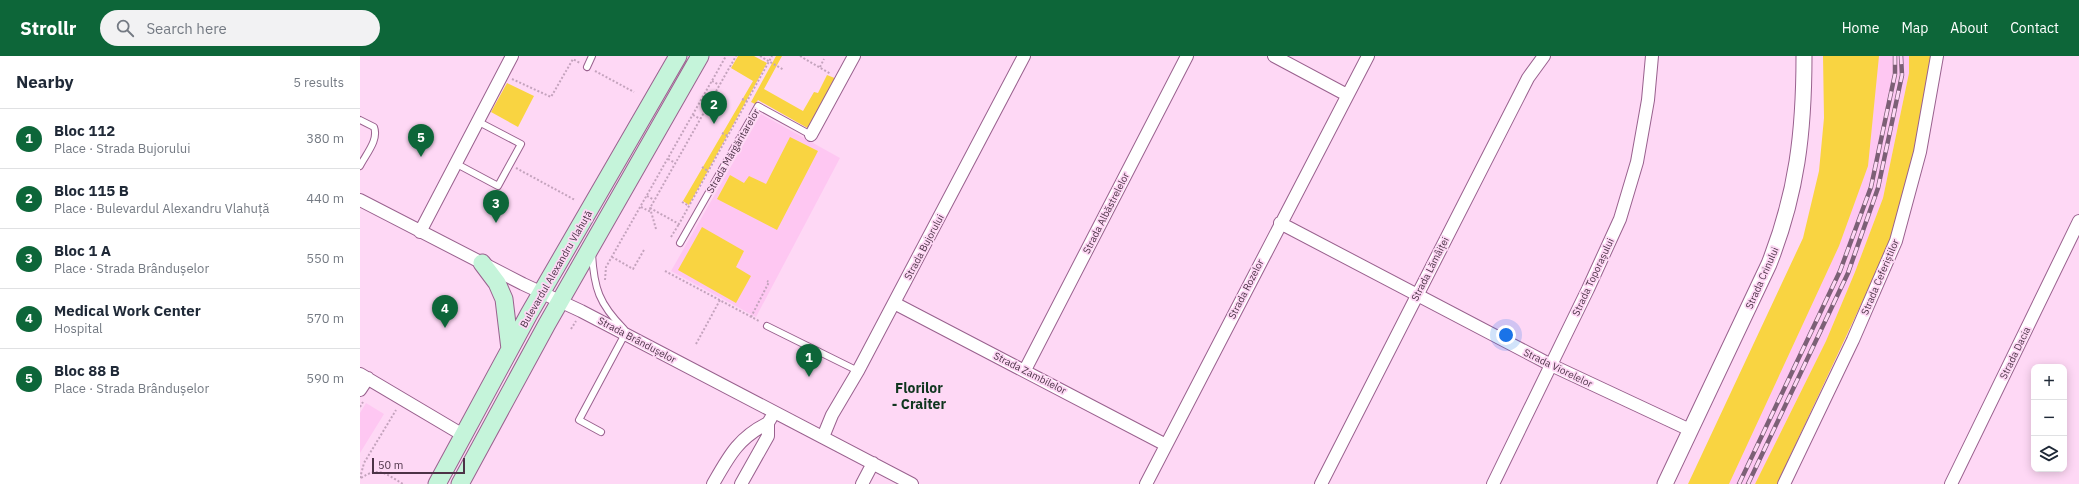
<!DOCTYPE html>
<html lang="en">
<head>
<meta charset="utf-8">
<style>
  :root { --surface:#fff; --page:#f2f2f3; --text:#1f2937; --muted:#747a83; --line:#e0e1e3; --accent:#0d6639 }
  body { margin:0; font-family:"IBM Plex Sans",sans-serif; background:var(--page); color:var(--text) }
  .controls { position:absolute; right:12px; bottom:12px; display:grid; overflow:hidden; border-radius:8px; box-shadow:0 2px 10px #0003 }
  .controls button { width:36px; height:36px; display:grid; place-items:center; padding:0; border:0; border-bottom:1px solid var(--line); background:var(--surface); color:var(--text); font:20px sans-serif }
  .scale { position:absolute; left:12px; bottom:10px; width:93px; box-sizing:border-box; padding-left:4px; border:2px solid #4c3347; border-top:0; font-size:11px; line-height:14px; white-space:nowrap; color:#4c3347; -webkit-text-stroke:3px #fed8f5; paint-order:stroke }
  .you { position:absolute; left:1146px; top:279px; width:14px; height:14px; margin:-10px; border:3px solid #fff; border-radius:50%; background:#1a73e8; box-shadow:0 0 0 6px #1a73e833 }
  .badge { display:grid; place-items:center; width:26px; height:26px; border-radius:50%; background:var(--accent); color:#fff; font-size:13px; font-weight:700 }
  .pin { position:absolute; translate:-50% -33px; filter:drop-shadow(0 1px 2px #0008) }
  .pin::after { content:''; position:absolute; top:21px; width:14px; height:12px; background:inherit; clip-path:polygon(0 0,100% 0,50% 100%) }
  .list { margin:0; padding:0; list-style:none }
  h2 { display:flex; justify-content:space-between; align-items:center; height:52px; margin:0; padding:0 16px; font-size:17px }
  h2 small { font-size:13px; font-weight:400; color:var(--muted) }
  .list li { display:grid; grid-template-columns:26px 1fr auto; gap:12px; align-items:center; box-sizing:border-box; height:60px; padding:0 16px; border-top:1px solid var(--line) }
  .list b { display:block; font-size:15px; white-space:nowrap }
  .list p { margin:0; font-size:13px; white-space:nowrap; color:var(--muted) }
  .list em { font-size:13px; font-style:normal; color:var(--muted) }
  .icon { flex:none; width:22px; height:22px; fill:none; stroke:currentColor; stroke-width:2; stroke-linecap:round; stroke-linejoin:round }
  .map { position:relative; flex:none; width:1719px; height:428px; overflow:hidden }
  header { display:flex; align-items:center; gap:24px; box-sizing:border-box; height:56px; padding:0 20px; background:var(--accent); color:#fff }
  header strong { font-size:19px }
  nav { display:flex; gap:22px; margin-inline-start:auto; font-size:14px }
  .search { width:280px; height:36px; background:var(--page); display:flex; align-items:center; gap:10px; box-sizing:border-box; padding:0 14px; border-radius:22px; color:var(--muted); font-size:15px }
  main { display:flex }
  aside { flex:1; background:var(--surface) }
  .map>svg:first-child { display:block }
</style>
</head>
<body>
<header>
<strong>Strollr</strong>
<div class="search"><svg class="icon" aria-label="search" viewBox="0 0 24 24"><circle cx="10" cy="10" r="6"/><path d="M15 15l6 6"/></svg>Search here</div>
<nav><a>Home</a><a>Map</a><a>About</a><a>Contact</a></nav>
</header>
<main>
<aside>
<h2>Nearby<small>5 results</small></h2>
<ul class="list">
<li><span class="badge">1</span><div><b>Bloc 112</b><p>Place · Strada Bujorului</p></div><em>380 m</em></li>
<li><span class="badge">2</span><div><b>Bloc 115 B</b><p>Place · Bulevardul Alexandru Vlahuță</p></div><em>440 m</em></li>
<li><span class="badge">3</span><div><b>Bloc 1 A</b><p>Place · Strada Brândușelor</p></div><em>550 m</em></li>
<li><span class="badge">4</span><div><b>Medical Work Center</b><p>Hospital</p></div><em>570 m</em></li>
<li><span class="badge">5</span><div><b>Bloc 88 B</b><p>Place · Strada Brândușelor</p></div><em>590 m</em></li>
</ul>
</aside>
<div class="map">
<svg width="1719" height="428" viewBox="0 0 1719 428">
  <rect width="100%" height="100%" fill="#fed8f5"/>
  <path fill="#fec7f2" d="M1515,0H1549V17L1523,142L1495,216L1466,285L1395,428H1369Z
    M401,58L480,102L396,261L311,215Z
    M6,347L24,358L0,397V357Z"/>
  <path fill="#f9d441" d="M378,0H394L407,7L329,149L323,145L393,25L371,12Z
    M416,0H422L404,33L443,55L454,36L458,37L467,19L477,23L451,74L398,44L395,48L391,46Z
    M1463,0H1519L1508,110L1479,190L1369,428H1328L1443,182L1459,115L1464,62Z
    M1549,0H1574L1541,163L1417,428H1395L1466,285L1495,216L1523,142L1549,17Z
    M147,27L174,40L158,71L131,56Z
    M430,81L458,95L417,174L357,143L370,119L384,127L389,120L406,128Z
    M342,171L384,195L376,211L391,220L376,247L318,214Z"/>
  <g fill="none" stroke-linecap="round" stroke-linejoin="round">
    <defs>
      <path id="service" d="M227,11L232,0
        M0,64L14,71C19,84 6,98 0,110
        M95,107L138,130L161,88L117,65
        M320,187L398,50L451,79
        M232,198C234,232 239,248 264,273
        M407,270L498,315
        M241,376L219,364L265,278"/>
      <path id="minor" d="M914,0L987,39
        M451,79L494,0
        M0,144L163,228L221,255L552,428
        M920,167L1191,309L1330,374
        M60,176L152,0
        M534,247L806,389
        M665,314L827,0
        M0,318L103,379
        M0,334L8,322
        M463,381L472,359L498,315L664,0
        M353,428C369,400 378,382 408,367
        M381,428L408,380V367L411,362
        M502,428L513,407
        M786,428L1008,0
        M961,428L1168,22L1184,0
        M1133,428L1228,233L1260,163L1277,106L1288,44L1292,0
        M1424,428L1493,284L1536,185L1560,96L1577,0
        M1591,428L1719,165"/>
      <path id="tertiary" d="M1305,428L1409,208C1437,137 1444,76 1444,0"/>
      <path id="secondary" d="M122,207L137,227L144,243L150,293
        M77,428L169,258L318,0
        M100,428L187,268L340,0"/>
    </defs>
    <use href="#service" stroke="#99618e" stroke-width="8"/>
    <use href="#minor" stroke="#99618e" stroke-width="14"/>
    <use href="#tertiary" stroke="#99618e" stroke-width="17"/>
    <use href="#secondary" stroke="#99618e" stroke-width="19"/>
    <path stroke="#c4a3bd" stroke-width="2" stroke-dasharray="2 2" stroke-linecap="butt" d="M400,0L424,14
      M440,0L471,18
      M460,11L464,3
      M235,15L274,36
      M152,23L191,41L213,3L220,7
      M352,25L359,29
      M382,43L387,45
      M333,59L340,63
      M362,77L368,80
      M308,103L315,107
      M342,111L348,115
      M156,112L215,144
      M287,140L294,144
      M322,146L329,150
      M281,151L291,156
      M290,152L319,168L412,0
      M296,173L290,152L376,0
      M311,181L319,168
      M252,201L273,213L284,194
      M305,215L399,265
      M245,224L246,211L366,0
      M391,261L409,226L407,225
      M211,273L216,265
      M336,288L360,244
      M0,351L3,346
      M0,422L4,407L36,354
      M1,422C19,410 26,418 43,428"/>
    <use href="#service" stroke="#fff" stroke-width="6"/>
    <use href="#minor" stroke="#fff" stroke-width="12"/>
    <use href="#tertiary" stroke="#fff" stroke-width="15"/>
    <use href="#secondary" stroke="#c5f4da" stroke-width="17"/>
    <defs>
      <path id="rail" d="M1379,428L1480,215L1511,131L1535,18V0
        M1388,428L1488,217L1518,132L1542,19L1541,0"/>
    </defs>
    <use href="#rail" stroke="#7c6076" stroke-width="4.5"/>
    <use href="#rail" stroke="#fed8f5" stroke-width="3" stroke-dasharray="9" stroke-linecap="butt"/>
  </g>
  <g text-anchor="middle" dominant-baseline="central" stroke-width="3.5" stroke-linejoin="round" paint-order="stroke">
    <g font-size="10" fill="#4c3347" stroke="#fed8f5">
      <text transform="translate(373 95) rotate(-60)">Strada Mărgăritarelor</text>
      <text transform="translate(746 157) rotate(-63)">Strada Albăstrelelor</text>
      <text transform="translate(564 191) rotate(-62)">Strada Bujorului</text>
      <text transform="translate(196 213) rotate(-60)">Bulevardul Alexandru Vlahuță</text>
      <text transform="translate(1070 213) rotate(-63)">Strada Lămâiței</text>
      <text transform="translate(1233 221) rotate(-65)">Strada Toporașului</text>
      <text transform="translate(1520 221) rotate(-67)">Strada Ceferiștilor</text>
      <text transform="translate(1402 222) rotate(-66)">Strada Crinului</text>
      <text transform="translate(886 233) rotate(-63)">Strada Rozelor</text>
      <text transform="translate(277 284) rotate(28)">Strada Brândușelor</text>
      <text transform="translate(1655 297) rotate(-64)">Strada Dacia</text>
      <text transform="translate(1198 312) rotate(26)">Strada Viorelelor</text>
      <text transform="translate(670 317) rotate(27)">Strada Zambilelor</text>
    </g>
    <g font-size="14" font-weight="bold" fill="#10361f" stroke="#fed8f5">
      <text x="559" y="332">Florilor<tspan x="559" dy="16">- Craiter</tspan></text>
    </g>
  </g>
</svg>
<div class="controls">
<button>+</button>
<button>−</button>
<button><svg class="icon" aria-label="layers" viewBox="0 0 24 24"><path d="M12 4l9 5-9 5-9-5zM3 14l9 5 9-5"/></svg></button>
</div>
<div class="scale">50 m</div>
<div class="you"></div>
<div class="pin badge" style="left:449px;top:321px">1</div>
<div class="pin badge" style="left:354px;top:68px">2</div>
<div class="pin badge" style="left:136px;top:167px">3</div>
<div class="pin badge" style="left:85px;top:272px">4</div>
<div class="pin badge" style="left:61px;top:101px">5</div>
</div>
</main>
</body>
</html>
